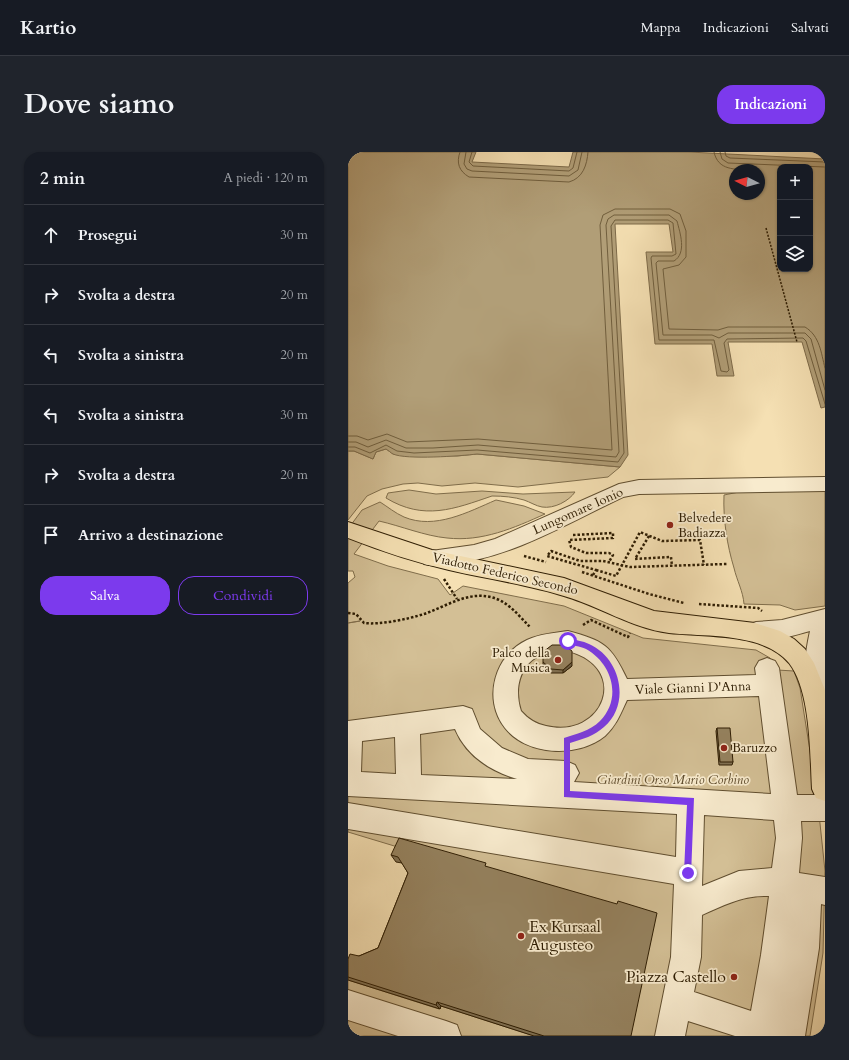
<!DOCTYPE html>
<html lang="it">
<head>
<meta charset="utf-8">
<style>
  :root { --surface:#171b24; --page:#20242c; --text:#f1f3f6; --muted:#9ea1a6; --line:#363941; --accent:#7c3aed }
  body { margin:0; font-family:Cardo,serif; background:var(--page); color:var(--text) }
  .controls { position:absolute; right:12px; top:12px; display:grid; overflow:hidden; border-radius:8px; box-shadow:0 1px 3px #0004 }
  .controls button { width:36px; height:36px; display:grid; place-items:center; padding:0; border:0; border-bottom:1px solid var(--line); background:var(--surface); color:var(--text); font:20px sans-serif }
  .compass { position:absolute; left:381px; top:12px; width:36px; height:36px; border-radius:50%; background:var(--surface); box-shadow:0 1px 3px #0004; rotate:276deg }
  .stop { position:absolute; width:12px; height:12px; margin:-9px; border:3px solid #7c3aed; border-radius:50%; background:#fff }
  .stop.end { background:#7c3aed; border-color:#fff; box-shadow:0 1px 4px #0008 }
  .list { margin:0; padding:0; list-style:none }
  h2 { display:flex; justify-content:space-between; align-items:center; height:52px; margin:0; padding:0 16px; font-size:17px }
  h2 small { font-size:13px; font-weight:400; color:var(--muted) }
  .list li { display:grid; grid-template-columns:26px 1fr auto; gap:12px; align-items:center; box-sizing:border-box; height:60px; padding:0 16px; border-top:1px solid var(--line) }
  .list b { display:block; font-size:15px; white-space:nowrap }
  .list em { font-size:13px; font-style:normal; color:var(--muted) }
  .actions { display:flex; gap:8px; padding:12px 16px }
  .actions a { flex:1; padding:9px 0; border:1px solid var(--accent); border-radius:16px; text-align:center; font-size:14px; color:var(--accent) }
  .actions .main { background:var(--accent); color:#fff }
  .icon { flex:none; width:22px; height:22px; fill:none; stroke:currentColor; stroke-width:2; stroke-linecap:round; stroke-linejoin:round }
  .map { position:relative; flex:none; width:477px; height:884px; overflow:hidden; border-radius:16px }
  header { display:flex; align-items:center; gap:24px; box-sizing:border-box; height:56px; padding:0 20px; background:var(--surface); border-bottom:1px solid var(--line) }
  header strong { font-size:19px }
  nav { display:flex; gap:22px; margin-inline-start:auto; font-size:14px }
  .intro { display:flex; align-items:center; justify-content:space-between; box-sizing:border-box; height:96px; padding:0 24px }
  h1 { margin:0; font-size:28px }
  .button { padding:10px 18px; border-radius:16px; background:var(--accent); color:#fff; font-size:14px; font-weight:700 }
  main { display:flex; gap:24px; padding:0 24px }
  aside { flex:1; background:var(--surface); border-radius:16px; box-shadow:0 1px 3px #0004 }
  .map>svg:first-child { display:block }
</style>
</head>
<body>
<header>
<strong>Kartio</strong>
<nav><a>Mappa</a><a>Indicazioni</a><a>Salvati</a></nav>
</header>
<div class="intro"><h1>Dove siamo</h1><a class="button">Indicazioni</a></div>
<main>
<aside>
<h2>2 min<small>A piedi · 120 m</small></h2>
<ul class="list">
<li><svg class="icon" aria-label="ahead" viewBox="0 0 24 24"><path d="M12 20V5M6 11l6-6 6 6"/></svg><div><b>Prosegui</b></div><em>30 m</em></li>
<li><svg class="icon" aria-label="right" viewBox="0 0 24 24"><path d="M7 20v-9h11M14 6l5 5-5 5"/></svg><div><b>Svolta a destra</b></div><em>20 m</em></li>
<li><svg class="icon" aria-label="left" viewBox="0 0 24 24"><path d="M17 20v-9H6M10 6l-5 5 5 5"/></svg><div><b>Svolta a sinistra</b></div><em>20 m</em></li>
<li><svg class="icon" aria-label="left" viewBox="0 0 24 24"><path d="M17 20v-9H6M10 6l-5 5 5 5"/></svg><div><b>Svolta a sinistra</b></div><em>30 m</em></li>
<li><svg class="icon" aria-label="right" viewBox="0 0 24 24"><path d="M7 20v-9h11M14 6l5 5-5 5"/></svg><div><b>Svolta a destra</b></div><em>20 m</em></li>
<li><svg class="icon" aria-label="arrive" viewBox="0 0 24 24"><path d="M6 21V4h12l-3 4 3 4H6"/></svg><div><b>Arrivo a destinazione</b></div></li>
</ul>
<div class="actions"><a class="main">Salva</a><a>Condividi</a></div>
</aside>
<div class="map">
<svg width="477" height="884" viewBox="0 0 477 884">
  <rect width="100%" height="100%" fill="#f5e0b3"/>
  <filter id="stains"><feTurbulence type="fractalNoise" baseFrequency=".005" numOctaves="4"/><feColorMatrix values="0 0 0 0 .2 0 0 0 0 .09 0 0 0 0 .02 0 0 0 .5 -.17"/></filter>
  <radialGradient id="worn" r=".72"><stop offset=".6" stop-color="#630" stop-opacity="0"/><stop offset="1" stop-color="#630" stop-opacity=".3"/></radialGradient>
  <path fill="#d3bf95" stroke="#806e4c" d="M38,297L45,302L109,304L129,302L272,315L260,325L170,335L127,331L94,334L70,331L55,332L34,337L19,344L0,368V299H6L25,307L28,300Z
    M61,338L88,342L134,339L175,342L227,340C221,349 206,357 194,355C188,354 182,350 176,348C166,345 155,344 144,344C106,357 76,369 38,346L40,341Z
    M396,339H477V454L447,458L432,453L396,452C395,439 389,429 386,416C379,393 375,367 376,343Z
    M148,348L176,354L197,362C166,376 134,390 99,386C77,384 53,374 31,369L6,402L40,414L90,427L102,443L115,434L216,454L295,486L408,498L422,506L429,518L446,519L452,536L469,643L477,719L475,801L462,884H283L53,696L0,680V471L12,469L0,471V431L7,425L5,419H0V377L14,358L32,350C40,355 47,361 56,365C87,378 120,360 148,348Z
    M0,828L91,857L93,854L186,884H0Z"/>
  <path fill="#b19e77" stroke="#7d6a49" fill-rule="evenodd" d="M0,0H128L124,10L221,15L225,0H341L477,7V255L473,256L454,190H380L386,224H369L364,192H307L298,100H325L321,72H267L280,303L272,315L129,302C113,304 58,308 45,302C43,301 40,298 38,297L28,300L25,307L6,299H0ZM432,15H462V117H432ZM387,18H411V42H387Z"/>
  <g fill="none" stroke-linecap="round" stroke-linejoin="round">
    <path stroke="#705e3d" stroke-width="1" d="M112,0C108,11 111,19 121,25L221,30C235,26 239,13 240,0
      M118,0L116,12L119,17L124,19L221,24L230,18L234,0
      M124,0L121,10L125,14L221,19L225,16L229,0
      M366,0C370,19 387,17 403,18
      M372,0L374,7L380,11L477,15
      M377,0L378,4L382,6L477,10
      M0,284H9L20,288L39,282L59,290L130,287L264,298L252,73L255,63L267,57H322L332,62L338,79V105L331,113L315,117L321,177L370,178L380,175H457C472,184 473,201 477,216
      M0,290H8L20,295L38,288L58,296H85L130,293L268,305L271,300L258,73L260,67L266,63H321L329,69C332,81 339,101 326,109H310L308,111L315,183H364L371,186L380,181H457L463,187L477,238
      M0,295H7L22,301L38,293L49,299L66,301L129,298L270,310L276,301L263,74L267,68H320L325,71L328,102L324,104H304L303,106L311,188H366L373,219L379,220L381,218L376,191L379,187L455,186L458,189L477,252"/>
    <defs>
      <path id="minor" d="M477,325V339L291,342L275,345C220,371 165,405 104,412C94,413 86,415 76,412L73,406L76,400L126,393L147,387L271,332L291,328Z
        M477,457V553L468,554L460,550C452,534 458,497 462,479C443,484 419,493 400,487L397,480L400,473L408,470L434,468Z
        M220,479C256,489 263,493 279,527L408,523L407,516L411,509L419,506L427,509L431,516L449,643H477V669H453L454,686L451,721L477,725V753L473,752L471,796L457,884H387L340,869L337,884H307L323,805L326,732L0,677V651L328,705L329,662L0,644V569L115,554L124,557L132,577L154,596L180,607L218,609L227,613L231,621L226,630L423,642L411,544L279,548C273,561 268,574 257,584C230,606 179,604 157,576C134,547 147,503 179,488C192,482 205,481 220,479ZM220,499C284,516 255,588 198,574C188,572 180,567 173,559C165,534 173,507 201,500C207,499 214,499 220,499ZM107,577C118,603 142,619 169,627L73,623L72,582ZM47,585L48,622L13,620L14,589ZM356,663L426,668L428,686L424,716L391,719L354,734ZM421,744L413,803L403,859L346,840L353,805L354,763C376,753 395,743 421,744Z
        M0,838L98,869L109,873L113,884H50L0,868Z"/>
      <path id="major" d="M0,370L84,398L216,426L306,459L407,471L432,479L446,487L457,497L466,511L477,538V649L468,646L464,637C462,602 463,539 441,511C415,480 357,485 321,481C283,476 251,454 216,444C178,432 139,427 101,418C66,410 33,399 0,386Z"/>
    </defs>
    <use href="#minor" stroke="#604e2f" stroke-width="2"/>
    <use href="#major" stroke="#2e1d03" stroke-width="2"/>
    <path stroke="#2e1d03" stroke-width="1.5" stroke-dasharray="2 1.5" stroke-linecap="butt" d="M418,76L449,190"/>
    <path stroke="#2e1d03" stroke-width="2.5" stroke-dasharray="2.5 2" stroke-linecap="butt" d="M225,383L265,381V386L221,388L223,395L238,401H261L265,403L261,410
      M301,384L287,407L323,405L324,414
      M176,404L198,410
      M248,418L268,424L292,380L314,389L352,388L356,413
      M234,420L301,442L336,451
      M245,423L248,418L199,404L203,399L232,409H255L282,415L379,412
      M96,427L109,447
      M351,452L410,456L414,459
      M0,461L8,462L16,471C33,473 60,467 76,462C102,453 127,434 155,450C165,456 174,467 182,475
      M235,473L243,468L280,485L282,481"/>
    <use href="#minor" fill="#f8ebce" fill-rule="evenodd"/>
    <use href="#major" fill="#f5e0b3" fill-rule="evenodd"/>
  </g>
  <path fill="#807052" stroke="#2e1d03" d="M195,510L224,514L215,521H203L195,514Z
    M369,576L385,610L384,613H371L368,579Z
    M43,703L139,715L283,884H186L93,854L92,857L0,828V807L11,804L30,796L60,721L54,711L48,710Z"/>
  <path fill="#685b42" stroke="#2e1d03" d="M224,510V514L215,521V518Z
    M89,850L93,854L92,857L88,853Z"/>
  <path fill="#95825f" stroke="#2e1d03" d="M204,493H216L224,499V510L215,518L203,517L195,510V500Z
    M369,576H382L385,610H372Z
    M51,686L138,711L137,714L269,752L270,749L309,761L283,884H196L89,850L88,853L0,825V807L2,802L11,804L30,796L60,721L50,705L43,703Z"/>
  <path fill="#7c3aed" d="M220,486C227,488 235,489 241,492C273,506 283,552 256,575C246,584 235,587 222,591V639L346,646L343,724H338L336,721L339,653L216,645V586C228,582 242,579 252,569C274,547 265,512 238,497C232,494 224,494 218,491L217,489Z"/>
  <g fill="#8f2418" stroke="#f8ebce" stroke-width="1.5">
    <circle cx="322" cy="373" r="4"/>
    <circle cx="210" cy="508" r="4"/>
    <circle cx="376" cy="596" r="4"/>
    <circle cx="173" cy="784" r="4"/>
    <circle cx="386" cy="825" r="4"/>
  </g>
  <g text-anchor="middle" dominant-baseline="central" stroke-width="3.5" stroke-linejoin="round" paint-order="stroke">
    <g font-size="13" fill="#2e1d03" stroke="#f8ebce">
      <text transform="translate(230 359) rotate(-24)">Lungomare Ionio</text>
      <text transform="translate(157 422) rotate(13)">Viadotto Federico Secondo</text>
      <text transform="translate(345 536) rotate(-2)">Viale Gianni D'Anna</text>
    </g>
    <g font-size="13" fill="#2e1d03" stroke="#f8ebce" text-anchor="start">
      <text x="330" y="366">Belvedere<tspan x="330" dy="15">Badiazza</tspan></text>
      <text x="202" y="501" text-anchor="end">Palco della<tspan x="202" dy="15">Musica</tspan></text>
      <text x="384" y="596">Baruzzo</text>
    </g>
    <g font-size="13" font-style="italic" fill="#604e2f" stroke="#f8ebce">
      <text x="325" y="628">Giardini Orso Mario Corbino</text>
    </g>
    <g font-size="16" fill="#2e1d03" stroke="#f8ebce" text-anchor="start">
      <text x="181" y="775">Ex Kursaal<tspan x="181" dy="18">Augusteo</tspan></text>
      <text x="378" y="825" text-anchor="end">Piazza Castello</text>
    </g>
  </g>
  <rect width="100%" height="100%" filter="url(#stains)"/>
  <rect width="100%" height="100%" fill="url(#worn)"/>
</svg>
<div class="controls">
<button>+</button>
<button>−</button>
<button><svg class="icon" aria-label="layers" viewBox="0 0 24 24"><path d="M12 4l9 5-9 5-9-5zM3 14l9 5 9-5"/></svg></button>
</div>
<svg class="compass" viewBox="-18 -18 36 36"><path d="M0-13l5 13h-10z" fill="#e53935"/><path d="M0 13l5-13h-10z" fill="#9ea1a6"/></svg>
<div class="stop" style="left:220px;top:489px"></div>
<div class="stop end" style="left:340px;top:721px"></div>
</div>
</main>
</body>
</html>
